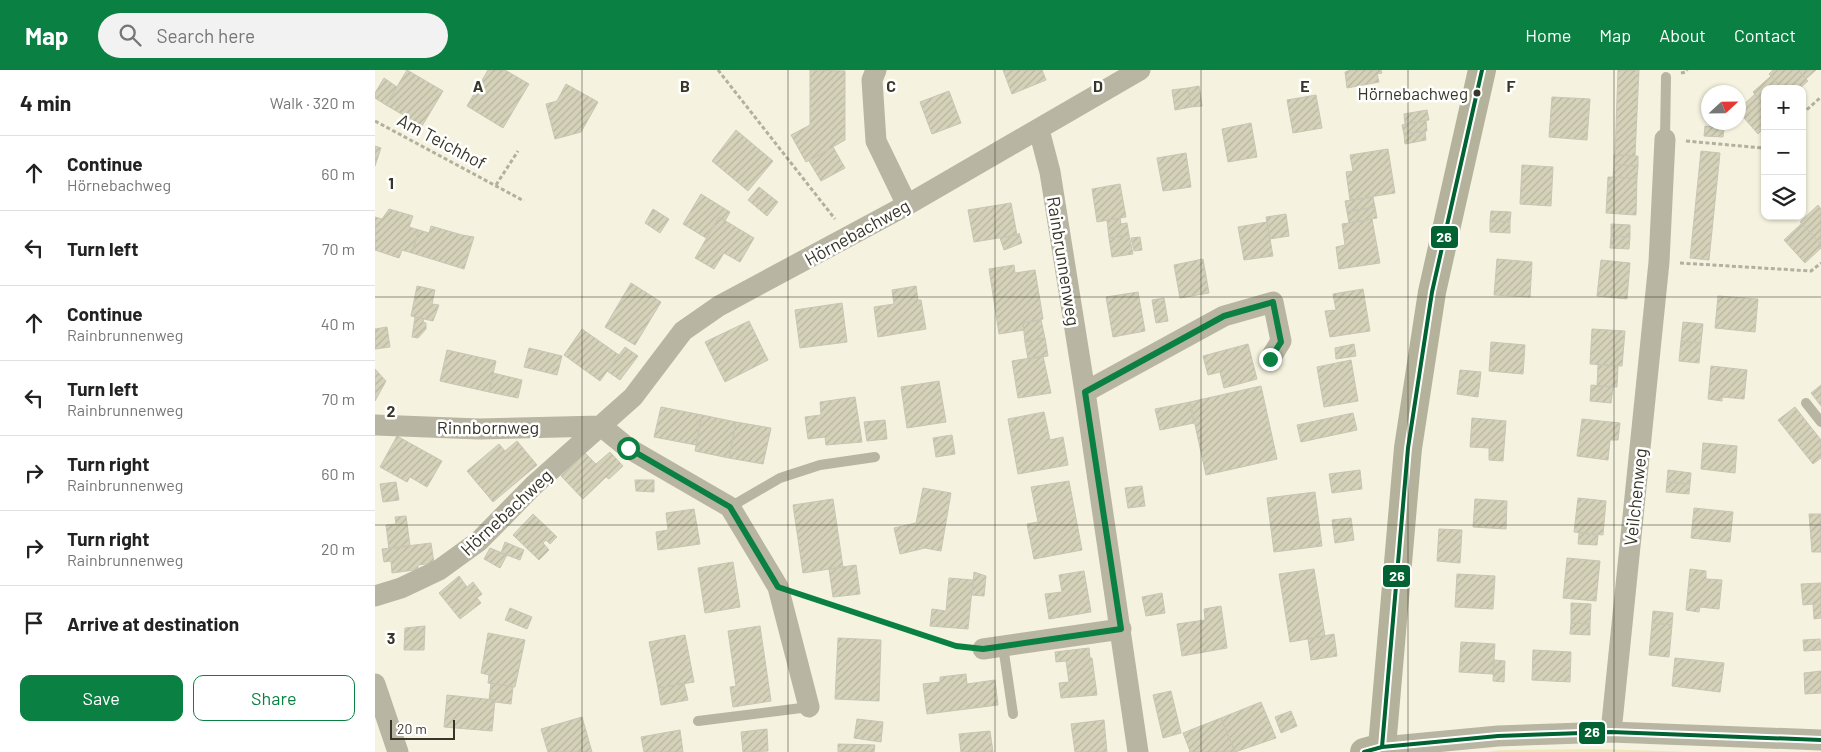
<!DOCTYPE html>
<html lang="en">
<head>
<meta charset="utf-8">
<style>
  :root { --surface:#fff; --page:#f2f2f2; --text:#222; --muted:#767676; --line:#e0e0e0; --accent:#0b8043 }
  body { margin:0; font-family:Barlow,sans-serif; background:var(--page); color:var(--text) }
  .controls { position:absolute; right:15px; top:15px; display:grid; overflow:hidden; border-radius:10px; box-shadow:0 1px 4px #0004 }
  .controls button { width:45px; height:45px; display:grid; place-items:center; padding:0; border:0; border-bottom:1px solid var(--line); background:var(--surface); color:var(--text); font:25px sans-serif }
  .compass { position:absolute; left:1326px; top:15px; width:45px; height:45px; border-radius:50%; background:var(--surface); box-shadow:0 1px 4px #0004; rotate:68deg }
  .scale { position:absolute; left:15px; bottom:12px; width:65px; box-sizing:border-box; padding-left:5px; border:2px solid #383628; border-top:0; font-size:14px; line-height:18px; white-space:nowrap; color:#383628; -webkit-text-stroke:4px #fff; paint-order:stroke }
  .stop { position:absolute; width:15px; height:15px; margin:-11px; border:4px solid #0b8043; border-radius:50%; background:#fff }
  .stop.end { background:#0b8043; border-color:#fff; box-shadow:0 1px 5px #0008 }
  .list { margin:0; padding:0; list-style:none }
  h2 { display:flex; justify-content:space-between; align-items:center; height:65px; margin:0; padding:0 20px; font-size:21px }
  h2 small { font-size:16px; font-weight:400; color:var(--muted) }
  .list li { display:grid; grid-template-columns:32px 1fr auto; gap:15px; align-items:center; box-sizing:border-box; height:75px; padding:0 20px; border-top:1px solid var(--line) }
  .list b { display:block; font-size:19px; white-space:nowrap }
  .list p { margin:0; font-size:16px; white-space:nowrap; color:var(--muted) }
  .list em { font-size:16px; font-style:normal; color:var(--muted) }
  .actions { display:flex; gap:10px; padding:15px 20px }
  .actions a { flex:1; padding:11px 0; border:1px solid var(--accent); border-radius:10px; text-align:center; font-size:18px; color:var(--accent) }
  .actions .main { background:var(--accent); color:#fff }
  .icon { flex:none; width:28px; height:28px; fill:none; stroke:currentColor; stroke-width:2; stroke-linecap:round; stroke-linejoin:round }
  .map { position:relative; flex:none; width:1446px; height:682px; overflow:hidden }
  header { display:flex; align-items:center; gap:30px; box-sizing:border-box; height:70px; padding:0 25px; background:var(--accent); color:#fff }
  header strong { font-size:24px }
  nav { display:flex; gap:28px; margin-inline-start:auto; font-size:18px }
  .search { width:350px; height:45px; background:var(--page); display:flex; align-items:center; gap:12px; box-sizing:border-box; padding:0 18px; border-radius:28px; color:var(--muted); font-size:19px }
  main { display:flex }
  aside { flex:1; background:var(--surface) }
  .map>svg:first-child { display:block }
</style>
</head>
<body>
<header>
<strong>Map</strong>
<div class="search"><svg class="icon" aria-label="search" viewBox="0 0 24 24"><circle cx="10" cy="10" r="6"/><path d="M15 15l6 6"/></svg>Search here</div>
<nav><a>Home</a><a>Map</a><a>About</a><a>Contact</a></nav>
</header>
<main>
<aside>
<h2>4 min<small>Walk · 320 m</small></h2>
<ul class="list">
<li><svg class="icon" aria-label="ahead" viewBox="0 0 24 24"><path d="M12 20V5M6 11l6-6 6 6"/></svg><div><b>Continue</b><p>Hörnebachweg</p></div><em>60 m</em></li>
<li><svg class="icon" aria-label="left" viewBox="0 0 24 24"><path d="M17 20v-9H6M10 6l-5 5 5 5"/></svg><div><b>Turn left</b></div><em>70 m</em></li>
<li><svg class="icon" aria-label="ahead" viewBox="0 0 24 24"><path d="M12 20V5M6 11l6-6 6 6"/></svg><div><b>Continue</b><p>Rainbrunnenweg</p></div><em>40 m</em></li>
<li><svg class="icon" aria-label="left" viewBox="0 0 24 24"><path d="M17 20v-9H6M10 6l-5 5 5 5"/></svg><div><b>Turn left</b><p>Rainbrunnenweg</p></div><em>70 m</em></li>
<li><svg class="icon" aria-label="right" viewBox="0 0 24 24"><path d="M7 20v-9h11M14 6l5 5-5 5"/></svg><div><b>Turn right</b><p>Rainbrunnenweg</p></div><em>60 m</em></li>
<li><svg class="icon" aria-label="right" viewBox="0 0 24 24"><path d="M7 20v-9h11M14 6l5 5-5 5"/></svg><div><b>Turn right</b><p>Rainbrunnenweg</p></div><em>20 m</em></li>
<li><svg class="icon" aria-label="arrive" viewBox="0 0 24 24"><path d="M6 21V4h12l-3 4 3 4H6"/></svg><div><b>Arrive at destination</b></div></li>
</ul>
<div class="actions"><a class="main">Save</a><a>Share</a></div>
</aside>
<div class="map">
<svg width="1446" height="682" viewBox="0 0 1446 682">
  <defs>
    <pattern id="building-hatch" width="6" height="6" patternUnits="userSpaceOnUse" patternTransform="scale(1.25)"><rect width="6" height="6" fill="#d5d2b9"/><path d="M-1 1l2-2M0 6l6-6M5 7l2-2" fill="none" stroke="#b8b59f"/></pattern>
  </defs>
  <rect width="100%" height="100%" fill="#f5f3df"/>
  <path fill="#ede7b9" d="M1225,679L1314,682H1112L1126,680Z"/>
  <path fill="url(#building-hatch)" stroke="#c7c5b5" d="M32,0L68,21L47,56L11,35Z
    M113,0H130L154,14L128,58L92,36Z
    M435,0L470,1V70L431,92L416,65L435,55Z
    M628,0H667L671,10L637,24Z
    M976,0H1006L1007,3L1002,4L1004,12L972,18L970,2Z
    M1243,0H1264L1260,86L1240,85Z
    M1398,0H1423L1433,11L1424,19H1408L1394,4Z
    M1423,0H1441L1431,9Z
    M1396,6L1408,19H1390V35L1378,22Z
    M9,8L22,17L11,35L0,28V23Z
    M191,14L223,32L206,62L180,69L171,34L182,31Z
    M824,16L827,36L816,37L813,18Z
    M813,18L816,37L800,40L797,20Z
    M574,21L586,53L557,64L545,32Z
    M1380,24L1390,35V57L1383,64L1364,42V39Z
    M941,25L947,58L918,63L912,30Z
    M1177,27L1215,29L1212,70L1174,67Z
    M1052,40L1054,50L1030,54L1029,44Z
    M1051,51L1052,61L1029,64L1027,55Z
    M876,53L882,87L853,92L847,59Z
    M1330,56L1349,58L1348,67L1329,66Z
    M361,60L398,91L373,121L337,91Z
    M1050,61L1051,70L1030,74L1029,64Z
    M0,76L6,78L0,96Z
    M458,77L470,98L446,111L434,91Z
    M1013,79L1020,123L975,130L971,102L978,101L975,85Z
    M1326,81L1345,83L1334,190L1315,188Z
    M811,83L816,117L788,121L782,88Z
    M1239,85L1263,86V96L1239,95Z
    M1147,95L1178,97L1176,136L1145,134Z
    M1239,95L1263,96L1262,108L1238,107Z
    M1233,107L1262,108L1261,145L1231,143Z
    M745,114L751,147L722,152L717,119Z
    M384,117L403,132L392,146L373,130Z
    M326,124L355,142L350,151L344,147L331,168L308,154Z
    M998,127L1000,137L972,142L970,131Z
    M636,133L642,165L599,172L593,140Z
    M1443,135L1446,139V174L1425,152Z
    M1000,137L1002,148L974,153L972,142Z
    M14,139L38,146L34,157L44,160L37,183L27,180L24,188L0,180V147L7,149Z
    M278,139L294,149L285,163L270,153Z
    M1116,141L1136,142L1135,152L1115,151Z
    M911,144L914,166L895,169L891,147Z
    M344,147L379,168L365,192L349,183L339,199L320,188Z
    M745,148L746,154L752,153L754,165L734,168L732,150Z
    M997,149L1005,193L964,199L961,177L970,175L967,154Z
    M1115,151L1135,152V163L1115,162Z
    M892,152L898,186L869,190L863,157Z
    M1427,153L1446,175V178L1430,193L1409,170Z
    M1236,154L1255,155V167L1236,166Z
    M56,156L87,165L99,167L89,199L37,183L44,160L54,163Z
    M644,163L647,173L629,180L625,168L642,165Z
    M754,165L758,184L737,187L734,168Z
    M1236,166L1255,167L1254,179L1235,178Z
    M765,167L767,180L759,181L756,168Z
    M828,189L834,223L805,228L799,195Z
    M1122,189L1157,192L1155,227L1119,225Z
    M1226,190L1255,193L1252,229L1222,226Z
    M639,195L640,203L660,200L668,249L648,253L649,260L624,264L614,199Z
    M256,213L286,232L260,275L230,257Z
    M42,216L60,220L57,234L64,235L58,251L36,246Z
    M541,216L543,230H546L551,259L503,267L499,237L519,234L517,220Z
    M988,219L995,261L955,267L950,241L961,240L958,224Z
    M763,222L770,261L738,267L731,227Z
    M1343,226L1383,229L1380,262L1340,258Z
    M789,228L793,251L781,253L777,230Z
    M467,233L472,272L425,278L420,240Z
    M40,247L49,249L48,252L51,253V259L43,268L37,267Z
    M666,250L670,268L650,272L648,253Z
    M374,251L393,290L350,312L330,272Z
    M1308,252L1328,254L1326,273L1306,271Z
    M12,257L15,277L0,279V259Z
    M207,259L244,285L225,311L189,285Z
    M1217,259L1250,261L1247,296L1215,294Z
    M670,268L673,286L653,289L650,272Z
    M1306,271L1326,273L1324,293L1304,291Z
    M1116,272L1150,275L1148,304L1114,301Z
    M873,274L882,309L849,318L845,302L833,305L828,286Z
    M979,274L981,286L961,289L960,278Z
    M250,277L263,286L245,310L232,301Z
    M154,278L187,286L182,305L149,297Z
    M72,280L121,291L114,322L65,311Z
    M668,286L676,323L643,328L637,291Z
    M976,290L983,331L949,337L942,297Z
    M1223,295L1243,296L1242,317L1222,316Z
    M1336,296L1372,300L1369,329L1347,327V331L1333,329Z
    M0,299L11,311L0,331Z
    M1085,300L1106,302L1103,327L1082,324Z
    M118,303L147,310L143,328L114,322Z
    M564,311L571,352L532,358L526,317Z
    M1216,315L1238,317L1236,333L1215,331Z
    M1446,315V336L1436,323Z
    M886,316L902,389L831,405L815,332Z
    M480,327L487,372L451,375L450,367L433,369L430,347L446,345L445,332Z
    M815,332L819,353L785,360L780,339Z
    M286,337L327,345L321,375L279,367Z
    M1420,337L1446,370V388L1438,394L1403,350Z
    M669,342L675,370L688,367L693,395L643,404L633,349Z
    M978,343L982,360L926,372L922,355Z
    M327,345L361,352L354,388L320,381Z
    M1097,348L1131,351L1128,391L1114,390V378L1095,377Z
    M1207,349L1245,353L1243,370H1235L1233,390L1202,386Z
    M510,350L512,369L492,371L489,352Z
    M361,352L396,358L388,394L354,388Z
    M577,365L580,384L561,387L558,368Z
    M22,366L67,391L52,417L35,407L32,412L5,397Z
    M142,371L162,395L118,432L92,401L124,374L130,381Z
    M1328,373L1362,376L1360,403L1326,399Z
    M235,382L248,396L234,409L231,407L208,429L186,406L210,383L221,394Z
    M985,400L987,419L957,423L954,404Z
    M1293,400L1316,403L1315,414L1292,412Z
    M260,410H279V422L261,421Z
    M694,411L707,480L659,489L652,454L663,452L656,417Z
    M21,412L24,430L8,432L5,414Z
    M1292,412L1315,414L1314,424L1291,422Z
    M767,416L770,436L753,438L750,418Z
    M548,418L576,423L566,481L550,478L525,484L519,458L541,453Z
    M940,422L947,476L899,482L892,428Z
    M1203,428L1231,431L1228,465L1199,462Z
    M458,429L468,497L428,503L418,435Z
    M1100,429L1132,431L1131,459L1098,457Z
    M1319,438L1358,442L1355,472L1316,468Z
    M319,439L325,474L283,480L281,462L293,460L291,443Z
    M158,444L182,467L175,474L171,470L168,473L174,480L164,490L138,465Z
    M1434,444H1446V482H1437Z
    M31,446L35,476L14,479L11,455L21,454L20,447Z
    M976,448L979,470L960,473L957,450Z
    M1064,459L1087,460L1085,493L1062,491Z
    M1204,463L1223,465L1222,475L1203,474Z
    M130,472L149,480L145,490L126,483Z
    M56,473L59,493L43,495V498L39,500L17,503L16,491L9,492L7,479Z
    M115,478L132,485L125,498L109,489Z
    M1192,488L1225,491L1221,531L1188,528Z
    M358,492L365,537L330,543L323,498Z
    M481,495L485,524L458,527L454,499Z
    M939,499L950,566L915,572L904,504Z
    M1315,499L1331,501V509L1347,510L1344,539L1325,537L1324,542L1311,540Z
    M709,501L716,542L674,549L670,524L687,522L684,505Z
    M599,502L611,506L609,526L597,525Z
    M1082,504L1120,506L1118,539L1080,537Z
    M84,506L92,517L98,512L107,524L102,528L106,533L85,549L64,523Z
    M574,508L598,510L593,559L555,556L557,539L571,541Z
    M1446,513V548L1439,549L1438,534L1428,535L1426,514Z
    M787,523L790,543L771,546L767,527Z
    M1196,533L1216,534L1215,554L1196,553Z
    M846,536L852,578L807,586L802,554L830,550L829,539Z
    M135,538L157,547L152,559L130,550Z
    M1278,541L1298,543L1297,555L1277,553Z
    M1196,553L1215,554V565L1195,564Z
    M1277,553L1297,555L1294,587L1274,585Z
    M50,556L49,580H29L30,558Z
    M385,556L396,631L358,637L355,617L361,616L353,561Z
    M113,563L150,570L140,617L113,613L114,605L106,603Z
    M959,564L962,586L936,590L933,569Z
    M310,565L319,612L283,618L274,572Z
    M463,568L506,570L504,631L460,629Z
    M1445,569L1446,580L1429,581L1428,570Z
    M1086,572L1120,574L1118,604L1084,602Z
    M714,578L715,588H717L722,625L686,628L684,613L694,612L691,591L681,592L680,582Z
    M1158,580L1196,582L1195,612L1157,610Z
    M1300,588L1349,593L1345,622L1297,616Z
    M1119,590L1130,591L1129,612L1118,611Z
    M1446,601V623L1430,624L1429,603Z
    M591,604L592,614L620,610L623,635L552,644L548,614L565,612V607Z
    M116,613L138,617L136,634L120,632V630H114Z
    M309,613L313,630L286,635L283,618Z
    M796,621L806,663L788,668L778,625Z
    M72,625L120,630L117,661L69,657Z
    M886,632L901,668L860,682L846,648Z
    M916,641L922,656L906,663L900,647Z
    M207,647L217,682H173L166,659Z
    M846,648L860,682H814L815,681L808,663Z
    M482,649L508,652L506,672L479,668Z
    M729,650L732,682H700L696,654Z
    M392,659L393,681L368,682L366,662Z
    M305,660L308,682H269L266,667Z
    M615,661L618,682H586L584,664Z
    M463,674L500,675L499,682H463Z"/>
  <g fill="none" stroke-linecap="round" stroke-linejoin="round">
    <path stroke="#b2b09f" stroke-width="3" stroke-dasharray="4 2.5" stroke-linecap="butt" d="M343,0L460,149
      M1306,3L1311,2L1312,0
      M1427,44L1446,27
      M0,51L149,131
      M1311,71L1388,78L1390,77
      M121,115L143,81
      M1305,193L1436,201L1446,193
      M427,525L581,576H588"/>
    <path stroke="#b8b5a2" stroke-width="10" d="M1290,69L1291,7
      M1431,333L1446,352
      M355,437L405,408L445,395L500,387
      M628,576L638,644
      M323,651L434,637"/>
    <path stroke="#b8b5a2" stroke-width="21" d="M501,0L497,10L501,71L532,135
      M664,60L675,102L710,322L763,682
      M710,322L849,246L898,232L906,271L895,289
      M0,355L104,359L226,356
      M226,356L253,378L355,437L403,517L434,637
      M0,526L26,518L64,500L104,471L159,415L258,327L308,261L344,236L532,135L765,0
      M608,579L746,559
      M0,614L23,682
      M1236,662L1284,192L1290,69
      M1007,677L1123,666L1236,662L1446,670"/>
    <path stroke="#b4b29a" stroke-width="28" d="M989,682L1007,677L1033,378L1057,222L1107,0"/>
    <defs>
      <path id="bus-1" d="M1007,677L1033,378L1057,222L1107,0
        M989,682L1007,677L1123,666L1236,662L1446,670"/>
    </defs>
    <use href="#bus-1" stroke="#fff" stroke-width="8"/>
    <use href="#bus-1" stroke="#006331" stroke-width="4"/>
  </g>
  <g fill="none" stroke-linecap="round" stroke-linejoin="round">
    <path stroke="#0b8043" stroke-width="6" d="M253,378L355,437L403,517L581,576L608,579L746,559L710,322L849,246L898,232L906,272L895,289"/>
  </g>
  <path fill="none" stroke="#383628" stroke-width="1" stroke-opacity="0.55" d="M207,0V682M413,0V682M620,0V682M826,0V682M1033,0V682M1239,0V682M0,227H1446M0,455H1446"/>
  <circle fill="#383628" stroke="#fff" stroke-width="2" cx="1102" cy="23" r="4.5"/>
  <g text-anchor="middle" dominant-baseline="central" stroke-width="5" stroke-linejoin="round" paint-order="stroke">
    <g font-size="17" fill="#383628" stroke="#fff" text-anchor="end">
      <text x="1093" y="23">Hörnebachweg</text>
    </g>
    <g font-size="18" fill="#383628" stroke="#fff">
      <text transform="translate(67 71) rotate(28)">Am Teichhof</text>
      <text transform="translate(482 162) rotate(-29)">Hörnebachweg</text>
      <text transform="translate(689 191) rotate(81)">Rainbrunnenweg</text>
      <text x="113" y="357">Rinnbornweg</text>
      <text transform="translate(1260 427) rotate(-84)">Veilchenweg</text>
      <text transform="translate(131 442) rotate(-43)">Hörnebachweg</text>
    </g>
  </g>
  <g font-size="16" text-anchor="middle" font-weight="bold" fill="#383628" stroke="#fff" stroke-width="5" stroke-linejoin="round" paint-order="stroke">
    <text x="103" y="22">A</text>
    <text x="310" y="22">B</text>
    <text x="516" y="22">C</text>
    <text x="723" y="22">D</text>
    <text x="930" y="22">E</text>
    <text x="1136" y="22">F</text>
    <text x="16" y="119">1</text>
    <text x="16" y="347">2</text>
    <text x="16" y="574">3</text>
  </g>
  <g stroke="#fff" stroke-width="2">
    <rect x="1055" y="155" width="29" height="24" rx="5" fill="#006331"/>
    <rect x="1007" y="494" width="29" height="24" rx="5" fill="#006331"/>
    <rect x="1203" y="651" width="28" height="24" rx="5" fill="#006331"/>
  </g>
  <g font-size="14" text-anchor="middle" font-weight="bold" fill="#fff">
    <text x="1069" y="172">26</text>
    <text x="1022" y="511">26</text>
    <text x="1217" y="667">26</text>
  </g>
</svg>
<div class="controls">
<button>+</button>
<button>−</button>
<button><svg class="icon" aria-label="layers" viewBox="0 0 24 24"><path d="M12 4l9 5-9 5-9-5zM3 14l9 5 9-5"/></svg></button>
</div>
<svg class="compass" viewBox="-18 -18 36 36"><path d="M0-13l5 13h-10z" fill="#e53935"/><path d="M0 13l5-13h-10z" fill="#767676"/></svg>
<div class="scale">20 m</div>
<div class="stop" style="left:253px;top:378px"></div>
<div class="stop end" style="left:895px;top:289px"></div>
</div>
</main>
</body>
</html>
